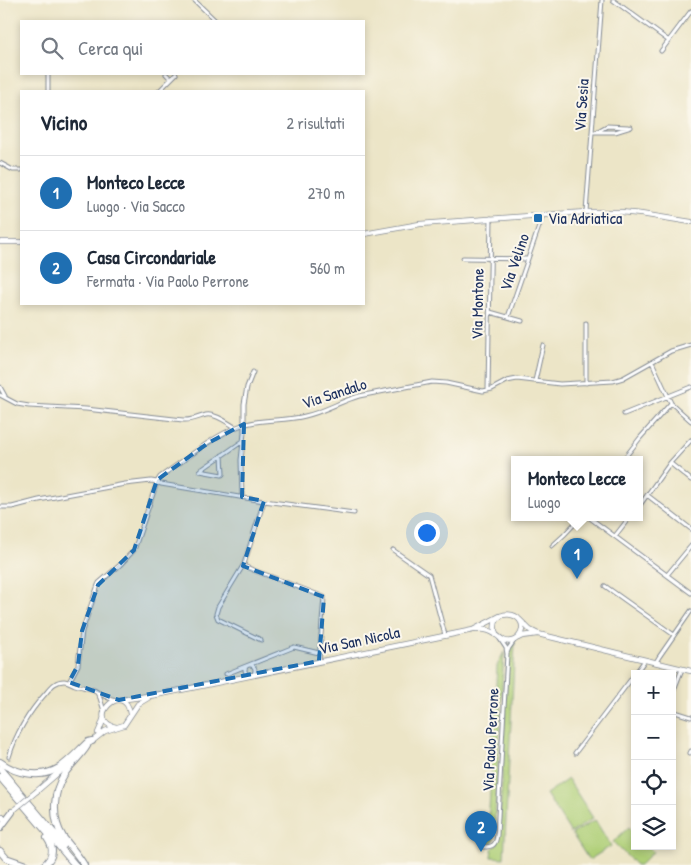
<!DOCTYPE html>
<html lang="it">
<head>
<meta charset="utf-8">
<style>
  :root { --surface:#fff; --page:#f2f2f3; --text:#1f2937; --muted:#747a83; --line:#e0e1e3; --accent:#1f6fb2 }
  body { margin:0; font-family:"Patrick Hand",sans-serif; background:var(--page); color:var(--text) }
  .controls { position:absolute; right:15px; bottom:15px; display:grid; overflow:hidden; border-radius:0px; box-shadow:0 2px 8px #0003 }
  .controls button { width:45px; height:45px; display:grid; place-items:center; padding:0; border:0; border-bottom:1px solid var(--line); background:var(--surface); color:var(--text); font:25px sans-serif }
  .you { position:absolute; left:426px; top:532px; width:18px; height:18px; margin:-12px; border:4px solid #fff; border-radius:50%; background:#1a73e8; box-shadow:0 0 0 8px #1a73e833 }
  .badge { display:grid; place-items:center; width:32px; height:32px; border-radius:50%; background:var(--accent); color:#fff; font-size:16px; font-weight:700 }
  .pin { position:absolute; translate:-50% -41px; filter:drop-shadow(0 1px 2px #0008) }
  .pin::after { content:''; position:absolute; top:26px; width:18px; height:15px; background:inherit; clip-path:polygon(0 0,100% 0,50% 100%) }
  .popup { position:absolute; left:511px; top:456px; width:132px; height:65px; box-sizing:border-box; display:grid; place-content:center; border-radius:0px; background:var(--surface); filter:drop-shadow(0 1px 4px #0005); font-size:16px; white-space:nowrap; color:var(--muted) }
  .popup b { font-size:19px; color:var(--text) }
  .popup::after { content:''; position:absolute; left:50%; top:100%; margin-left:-10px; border:10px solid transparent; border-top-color:var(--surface) }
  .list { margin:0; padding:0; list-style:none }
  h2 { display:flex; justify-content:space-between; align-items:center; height:65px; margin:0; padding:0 20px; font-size:21px }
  h2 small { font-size:16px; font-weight:400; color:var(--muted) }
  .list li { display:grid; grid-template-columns:32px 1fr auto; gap:15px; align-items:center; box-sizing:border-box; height:75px; padding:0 20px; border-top:1px solid var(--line) }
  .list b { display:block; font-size:19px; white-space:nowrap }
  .list p { margin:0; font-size:16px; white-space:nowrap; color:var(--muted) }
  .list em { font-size:16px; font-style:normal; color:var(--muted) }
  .icon { flex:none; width:28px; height:28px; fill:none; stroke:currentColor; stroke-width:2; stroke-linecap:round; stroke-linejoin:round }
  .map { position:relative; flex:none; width:691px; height:865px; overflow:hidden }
  .search { position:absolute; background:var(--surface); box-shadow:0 2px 8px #0003; left:20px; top:20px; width:345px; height:55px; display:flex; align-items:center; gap:12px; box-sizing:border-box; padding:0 18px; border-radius:0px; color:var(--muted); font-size:19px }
  .panel { position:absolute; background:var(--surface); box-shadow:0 2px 8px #0003; left:20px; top:90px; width:345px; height:215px; border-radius:0px }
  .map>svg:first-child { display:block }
</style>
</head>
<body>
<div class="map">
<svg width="691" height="865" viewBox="0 0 691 865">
  <rect width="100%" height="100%" fill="#fbf7ec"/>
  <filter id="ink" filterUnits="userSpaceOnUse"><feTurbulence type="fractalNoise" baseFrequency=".02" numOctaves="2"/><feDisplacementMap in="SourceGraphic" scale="10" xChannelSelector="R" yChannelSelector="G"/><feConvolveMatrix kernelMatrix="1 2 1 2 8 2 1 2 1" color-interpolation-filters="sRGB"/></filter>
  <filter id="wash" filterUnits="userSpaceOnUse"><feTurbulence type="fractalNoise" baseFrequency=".0096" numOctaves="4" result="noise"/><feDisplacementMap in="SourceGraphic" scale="20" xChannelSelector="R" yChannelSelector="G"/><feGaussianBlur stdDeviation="1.12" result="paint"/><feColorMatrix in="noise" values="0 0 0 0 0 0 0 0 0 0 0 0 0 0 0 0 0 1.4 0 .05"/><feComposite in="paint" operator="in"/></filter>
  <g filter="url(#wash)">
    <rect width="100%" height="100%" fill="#ece5c7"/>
    <path fill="#afcf77" stroke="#657f6a" d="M515,643L504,858L491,857L492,849L497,844L499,838L508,654L512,646Z
      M504,652L494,837L493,842L487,845L497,666Z
      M568,779L593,818L571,833L546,794Z
      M595,820L611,846L589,860L572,834Z
      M629,827L635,833V846H648L653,852L640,865H636L613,842Z"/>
  </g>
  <g filter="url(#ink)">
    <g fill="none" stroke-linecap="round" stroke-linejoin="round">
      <defs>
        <path id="street" d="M194,0L216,21
          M613,0L669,41
          M661,51L691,11
          M48,74V91
          M166,74L171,79
          M159,91L176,74
          M598,131L607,126L628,127
          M592,132H615L631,127
          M0,163L13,170H21
          M586,212L602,0
          M463,258L528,259
          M490,312L522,321
          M508,317L543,215
          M586,323V383
          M652,362L671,403L691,421
          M535,381L543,345
          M0,387L5,396
          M488,390L491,218
          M0,395L17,404L29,406L86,409L183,420C192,421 198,417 206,415C215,413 228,423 235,427
          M624,414L691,387
          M222,455L223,474L222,475L200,471L201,470L243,441
          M623,460L640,438L671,403
          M670,463L691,480
          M647,495L691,529
          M242,497L241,460L244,433V404L247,387L253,372
          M264,501L354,513
          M640,505L670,463L691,440
          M0,507H12L39,500L125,484L151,481L157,482L160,477C184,461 210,438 237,427C258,418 283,422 305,416C324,412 341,401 359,396L432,382L446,383L483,391L492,389L507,381L517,379L560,384L613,381L623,378L671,351L691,345
          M590,518L691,593
          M615,536L629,518
          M552,546L564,535L580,518
          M393,550L429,575L445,635
          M243,566L324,597L319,661
          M667,575L691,546
          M605,586L674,635
          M507,653L509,648L514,641
          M656,662L659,657L691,611
          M245 670a5 5 0 1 1 10 0a5 5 0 1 1-10 0Z
          M226,674L294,647L319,653
          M635,674L645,660
          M69,682L78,665L82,631L98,585L99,583L120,565L134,550L157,482L161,484L264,501L244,564L218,607L216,614L218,619L261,640
          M97,693L100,698L104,711
          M672,695L682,669
          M672,711L691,717
          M575,753L635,674
          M690,753L691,751
          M9,757C16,733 29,712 46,693C51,687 55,681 64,681C68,681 72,684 75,685C81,687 88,688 94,690C103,695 105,698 115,700
          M483,847C493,847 496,845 497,835L507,654L506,648L500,639"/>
        <path id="secondary" d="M364,234L420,224L586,212H621L641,214L691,222
          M0,242H21
          M520,620L530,630L538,634L691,671
          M476,630C482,629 489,630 495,634C501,638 504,643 512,641C516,640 519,637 521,633C530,611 487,605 496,635
          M518,638L522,636L537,634
          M119,700L156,695L201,686L473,630L500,616
          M116,727C83,720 125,679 130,714
          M98,733L101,726L104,717
          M90,743L105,731L124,725L138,704L148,698
          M37,791L66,766"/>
        <path id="highway" d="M0,762C16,774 41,779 59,768C70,761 79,750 88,742L92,741
          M0,769L64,845
          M0,777L75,865
          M0,817H2
          M0,828L12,812
          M0,851L6,858L26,865
          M44,865C54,857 54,848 47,838
          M84,865C78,855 70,846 63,837C51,818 53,791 65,773C72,763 81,756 87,746"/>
      </defs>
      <use href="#street" stroke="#848a92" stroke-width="5"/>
      <use href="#secondary" stroke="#848a92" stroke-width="6"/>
      <use href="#highway" stroke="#848a92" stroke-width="8"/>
      <use href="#street" stroke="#fff" stroke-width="3"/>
      <use href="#secondary" stroke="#fff" stroke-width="4.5"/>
      <use href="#highway" stroke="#fff" stroke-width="6"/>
      <defs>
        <path id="secondary-bridge" d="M15,809L37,791"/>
      </defs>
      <use href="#secondary-bridge" stroke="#848a92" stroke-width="6" stroke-linecap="butt"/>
      <use href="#secondary-bridge" stroke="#fff" stroke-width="4.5"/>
    </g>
  </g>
  <path fill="#1f6fb2" fill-opacity="0.2" stroke="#1f6fb2" stroke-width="4" stroke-dasharray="10 6" stroke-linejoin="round" d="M244,424L242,497L264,501L243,566L324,597L319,661L119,700L69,682L78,665L82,631L98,585L134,550L157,480L208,443Z"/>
  <rect fill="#1f6fb2" stroke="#fbf7ec" stroke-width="2" x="533" y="213" width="10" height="10" rx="2.5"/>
  <g text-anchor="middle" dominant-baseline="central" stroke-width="4" stroke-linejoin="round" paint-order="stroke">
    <g font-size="16" fill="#1b2f5e" stroke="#fbf7ec">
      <text transform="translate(581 105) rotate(-86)">Via Sesia</text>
      <text transform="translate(514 262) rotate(-71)">Via Velino</text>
      <text transform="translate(477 304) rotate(-89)">Via Montone</text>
      <text transform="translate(334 393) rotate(-18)">Via Sandalo</text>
      <text transform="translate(359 640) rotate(-12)">Via San Nicola</text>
      <text transform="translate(490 740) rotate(-87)">Via Paolo Perrone</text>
    </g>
    <g font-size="16" fill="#1b2f5e" stroke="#fbf7ec" text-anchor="start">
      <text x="548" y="218">Via Adriatica</text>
    </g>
  </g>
</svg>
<div class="controls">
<button>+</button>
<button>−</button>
<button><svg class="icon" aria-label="locate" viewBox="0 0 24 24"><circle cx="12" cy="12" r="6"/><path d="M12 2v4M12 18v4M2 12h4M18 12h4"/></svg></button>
<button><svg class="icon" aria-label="layers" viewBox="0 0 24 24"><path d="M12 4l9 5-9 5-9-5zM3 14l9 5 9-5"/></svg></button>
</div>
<div class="you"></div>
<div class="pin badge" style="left:577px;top:579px">1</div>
<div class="popup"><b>Monteco Lecce</b>Luogo</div>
<div class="pin badge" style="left:481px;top:852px">2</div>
<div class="search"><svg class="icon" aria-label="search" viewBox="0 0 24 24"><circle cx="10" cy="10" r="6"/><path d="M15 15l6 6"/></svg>Cerca qui</div>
<section class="panel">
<h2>Vicino<small>2 risultati</small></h2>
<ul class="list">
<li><span class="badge">1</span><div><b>Monteco Lecce</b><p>Luogo · Via Sacco</p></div><em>270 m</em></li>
<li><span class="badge">2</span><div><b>Casa Circondariale</b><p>Fermata · Via Paolo Perrone</p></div><em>560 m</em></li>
</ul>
</section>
</div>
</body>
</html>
